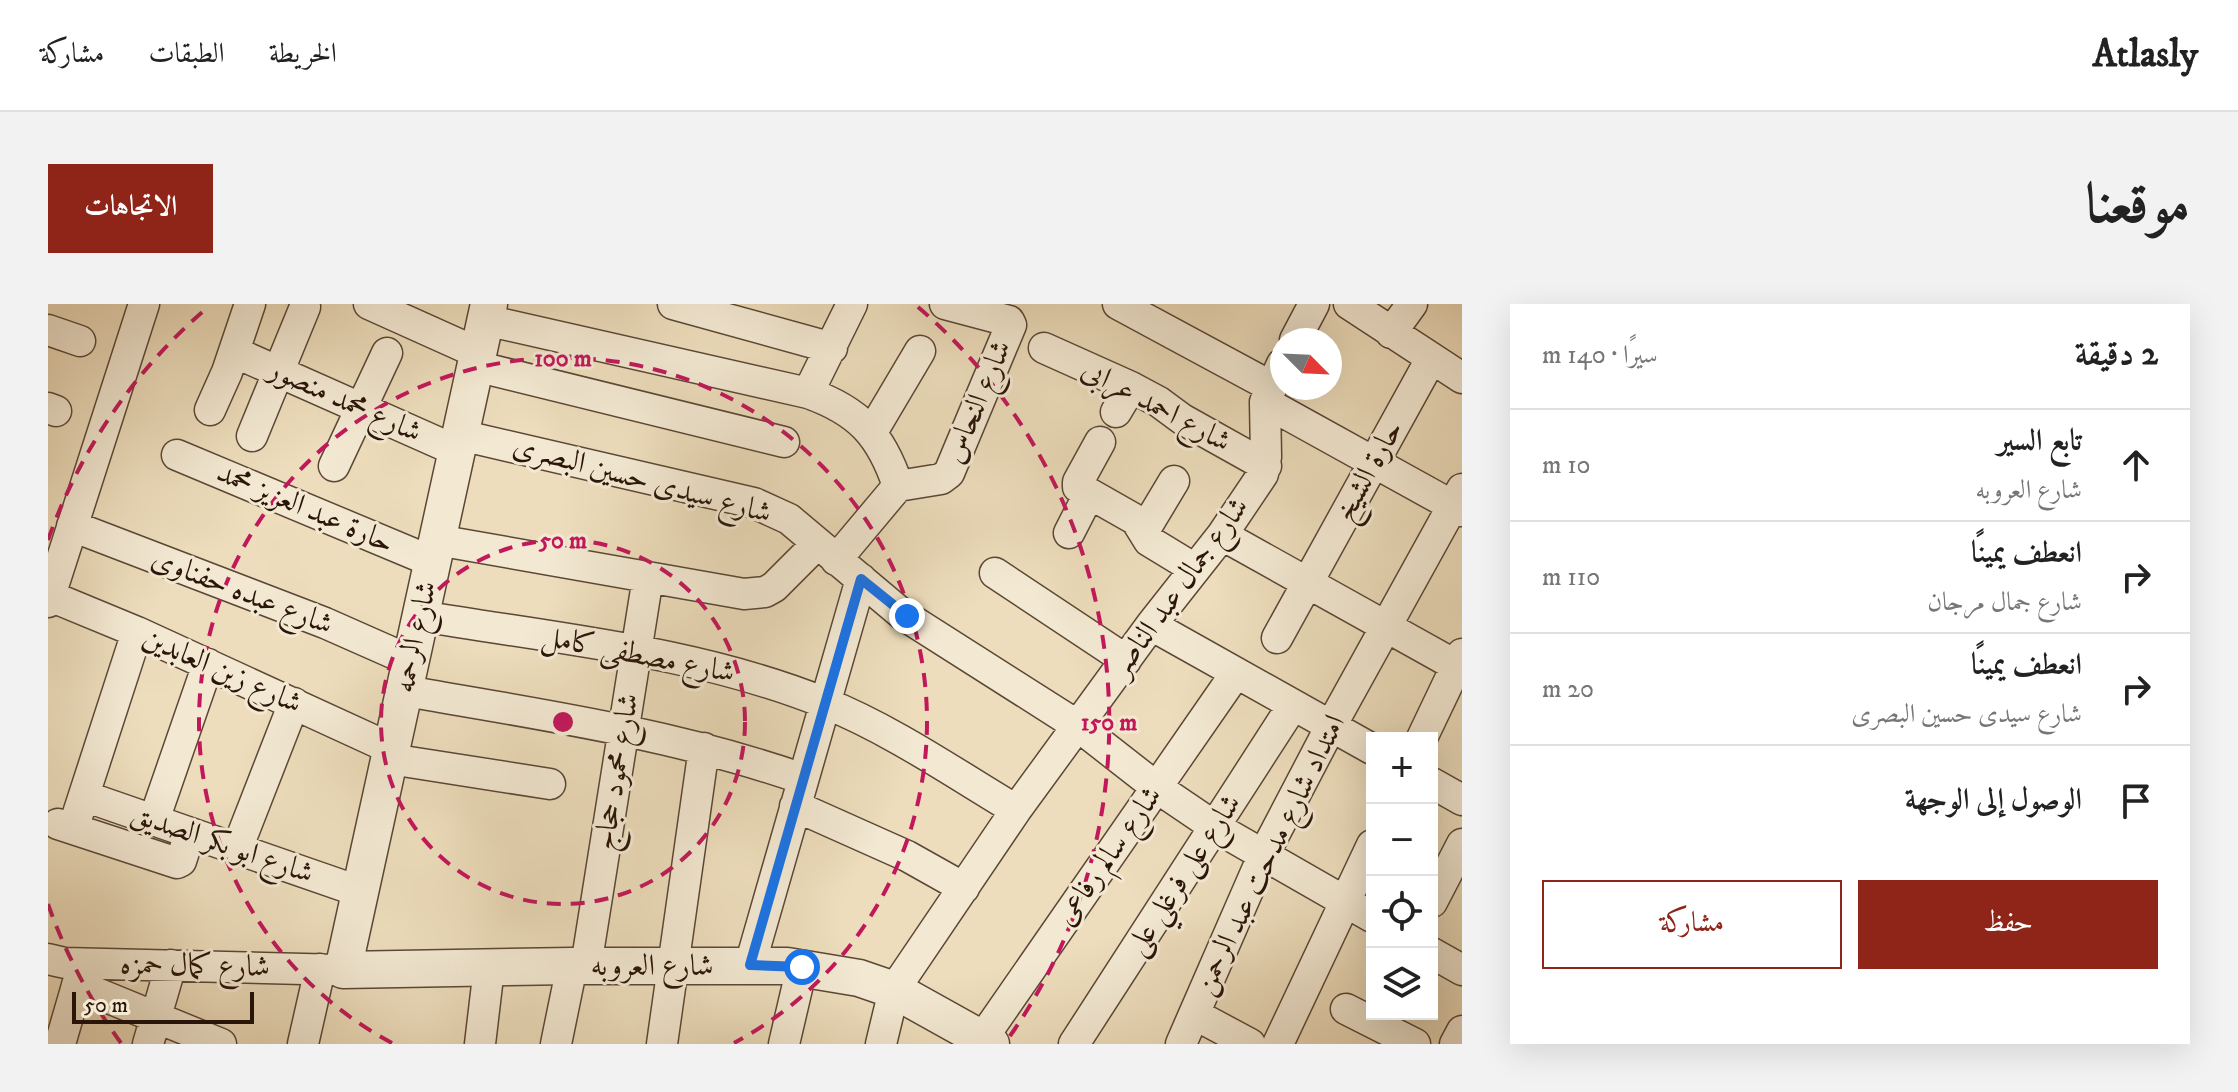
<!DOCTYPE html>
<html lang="ar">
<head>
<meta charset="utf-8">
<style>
  :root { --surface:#fff; --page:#f2f2f2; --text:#222; --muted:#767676; --line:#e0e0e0; --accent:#8f2418 }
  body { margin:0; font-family:"IM FELL DW Pica",Amiri,serif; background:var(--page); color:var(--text); direction:rtl }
  .controls { position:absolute; right:24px; bottom:24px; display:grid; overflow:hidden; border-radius:0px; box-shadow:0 8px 32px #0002 }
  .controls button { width:72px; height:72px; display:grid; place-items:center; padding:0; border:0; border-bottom:2px solid var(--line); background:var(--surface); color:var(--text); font:40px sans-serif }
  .compass { position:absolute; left:1222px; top:24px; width:72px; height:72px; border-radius:50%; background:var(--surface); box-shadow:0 8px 32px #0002; rotate:114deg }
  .scale { position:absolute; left:24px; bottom:20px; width:182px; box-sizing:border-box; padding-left:8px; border:4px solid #2a1509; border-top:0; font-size:22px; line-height:28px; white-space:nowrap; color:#2a1509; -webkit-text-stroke:6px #f3e9d3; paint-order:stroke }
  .stop { position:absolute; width:24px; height:24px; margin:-18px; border:6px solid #1a73e8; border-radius:50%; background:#fff }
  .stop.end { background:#1a73e8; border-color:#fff; box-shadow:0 2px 8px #0008 }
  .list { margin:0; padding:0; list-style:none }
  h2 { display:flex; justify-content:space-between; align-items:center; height:104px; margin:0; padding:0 32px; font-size:34px }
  h2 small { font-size:26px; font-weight:400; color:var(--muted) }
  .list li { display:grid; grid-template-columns:52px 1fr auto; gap:24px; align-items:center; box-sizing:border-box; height:112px; padding:0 32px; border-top:2px solid var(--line) }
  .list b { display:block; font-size:30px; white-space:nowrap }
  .list p { margin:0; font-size:26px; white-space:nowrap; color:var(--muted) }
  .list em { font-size:26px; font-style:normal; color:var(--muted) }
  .actions { display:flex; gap:16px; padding:24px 32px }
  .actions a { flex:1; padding:18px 0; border:2px solid var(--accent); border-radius:0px; text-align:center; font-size:28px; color:var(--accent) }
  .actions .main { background:var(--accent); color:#fff }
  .icon { flex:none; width:44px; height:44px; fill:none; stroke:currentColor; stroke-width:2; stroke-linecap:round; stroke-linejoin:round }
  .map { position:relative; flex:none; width:1414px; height:740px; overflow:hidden; direction:ltr; border-radius:0px }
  header { display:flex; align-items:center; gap:48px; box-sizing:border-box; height:112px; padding:0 40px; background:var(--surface); border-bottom:2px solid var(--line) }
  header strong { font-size:38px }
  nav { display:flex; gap:44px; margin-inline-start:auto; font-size:28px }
  .intro { display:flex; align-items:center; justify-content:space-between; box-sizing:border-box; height:192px; padding:0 48px }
  h1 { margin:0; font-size:56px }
  .button { padding:20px 36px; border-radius:0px; background:var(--accent); color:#fff; font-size:28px; font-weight:700 }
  main { display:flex; gap:48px; padding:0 48px }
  aside { flex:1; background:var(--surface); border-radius:0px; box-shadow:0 8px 32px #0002 }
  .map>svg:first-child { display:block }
</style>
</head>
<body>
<header>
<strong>Atlasly</strong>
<nav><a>الخريطة</a><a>الطبقات</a><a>مشاركة</a></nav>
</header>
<div class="intro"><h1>موقعنا</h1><a class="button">الاتجاهات</a></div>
<main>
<aside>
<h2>2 دقيقة<small>سيرًا · 140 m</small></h2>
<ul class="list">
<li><svg class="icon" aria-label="ahead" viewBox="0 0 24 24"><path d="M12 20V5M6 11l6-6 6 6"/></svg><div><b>تابع السير</b><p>شارع العروبه</p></div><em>10 m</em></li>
<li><svg class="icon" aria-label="right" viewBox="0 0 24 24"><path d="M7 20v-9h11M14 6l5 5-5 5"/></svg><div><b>انعطف يمينًا</b><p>شارع جمال مرجان</p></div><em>110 m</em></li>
<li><svg class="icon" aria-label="right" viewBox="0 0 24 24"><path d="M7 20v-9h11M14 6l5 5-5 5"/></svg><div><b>انعطف يمينًا</b><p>شارع سيدى حسين البصرى</p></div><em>20 m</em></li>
<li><svg class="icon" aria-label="arrive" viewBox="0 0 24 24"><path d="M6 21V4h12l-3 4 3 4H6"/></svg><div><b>الوصول إلى الوجهة</b></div></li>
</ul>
<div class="actions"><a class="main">حفظ</a><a>مشاركة</a></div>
</aside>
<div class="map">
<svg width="1414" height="740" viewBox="0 0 1414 740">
  <rect width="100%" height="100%" fill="#edddbc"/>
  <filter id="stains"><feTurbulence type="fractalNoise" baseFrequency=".0025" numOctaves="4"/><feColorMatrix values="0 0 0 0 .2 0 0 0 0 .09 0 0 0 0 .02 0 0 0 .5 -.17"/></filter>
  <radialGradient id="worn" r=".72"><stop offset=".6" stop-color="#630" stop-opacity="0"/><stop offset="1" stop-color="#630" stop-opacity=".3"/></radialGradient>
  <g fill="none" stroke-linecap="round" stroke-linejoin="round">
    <defs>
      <path id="minor" d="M321,0L430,49
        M625,0L784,44
        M1070,0L1222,82
        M1301,0L1414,74
        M437,16L760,89C811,107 833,131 850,182
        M0,26L32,37
        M1343,29L1364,0
        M1247,36L1266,0
        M996,44L1083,83L1111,98L1134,115L1218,162
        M186,48L409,147
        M427,62L736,138
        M760,89L804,0
        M1217,98L1414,207
        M0,104L8,107
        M162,106L179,68L202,0
        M1068,108L1083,83
        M824,128L872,47
        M412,131L706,199L741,215L854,310L1030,422L1108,483L1167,523L1324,613
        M204,132L257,3
        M1052,138L1030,178V183L1088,216L1101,237L1147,265
        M129,151L385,258
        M286,162L339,49
        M24,222L277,319L363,357
        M1096,227L1126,177
        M1021,229L1041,190
        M1174,231L1414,365
        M389,236L696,290L717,288L726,283L769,240
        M788,256L850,182L893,175L901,169L963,21L961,17L897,0
        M947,269L1078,356
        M2,292L89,328L344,445
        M0,298L96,0
        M373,312C509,335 648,347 777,399C844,426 906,469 968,506
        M1103,321L1324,445
        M1229,334L1383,55
        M357,387C491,410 626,430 755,475
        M1374,434L1414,350
        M342,455L502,480
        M1384,479L1414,496
        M36,492L313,588
        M747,502L859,552L916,584
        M106,516L160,360
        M10,520L129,559L133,557L142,529
        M25,525L89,328
        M189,545L246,399
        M1384,598L1414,540
        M1384,649L1414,666
        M0,655L17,659L295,666
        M702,661L813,275
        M538,662L600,273
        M29,681L173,740
        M1298,705L1367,740
        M1146,710L1202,740
        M934,735L1188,369
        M12,740L35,661
        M100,740L123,661
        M255,740L272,665
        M432,740L441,664
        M508,740L524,662
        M614,740L656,444
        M736,740L754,663
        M833,740L846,686L968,506L1103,321L1174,231L1215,170L1218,153L1217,98L1234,60
        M1026,740L1245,401
        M1133,740L1215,552L1283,422L1414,185
        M1230,740L1324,541
        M1407,740L1414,727"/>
      <path id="tertiary" d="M441,0L295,666L524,662H739L811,674L846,686L943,740"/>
    </defs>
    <use href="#minor" stroke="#5b4736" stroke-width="33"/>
    <use href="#tertiary" stroke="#5b4736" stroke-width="39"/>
    <use href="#minor" stroke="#f3e9d3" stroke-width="30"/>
    <use href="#tertiary" stroke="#f3e9d3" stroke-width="36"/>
  </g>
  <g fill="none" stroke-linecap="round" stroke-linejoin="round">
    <path stroke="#1a73e8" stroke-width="10" d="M754,663L702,661L813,275L859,312"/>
  </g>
  <g fill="none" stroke="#c2185b" stroke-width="4" stroke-dasharray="14 10">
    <circle cx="515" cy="418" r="182"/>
    <path d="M344 739A364 364 0 1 1 686 739"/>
    <path d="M73 739A546 546 0 0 1 0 600M0 236A546 546 0 0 1 160 3M870 3A546 546 0 0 1 957 739"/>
  </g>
  <g text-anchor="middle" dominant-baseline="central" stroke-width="6" stroke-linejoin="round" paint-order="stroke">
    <g font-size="30" fill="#2a1509" stroke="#f3e9d3">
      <text transform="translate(297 97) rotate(24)">شارع محمد منصور</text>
      <text transform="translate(930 98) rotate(-67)">شارع النحاس</text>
      <text transform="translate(1108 102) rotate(28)">شارع احمد عرابى</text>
      <text transform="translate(1321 167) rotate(-61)">حارة الشيخ</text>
      <text transform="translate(594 176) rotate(15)">شارع سيدى حسين البصرى</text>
      <text transform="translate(257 204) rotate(23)">حارة عبد العزيز محمد</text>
      <text transform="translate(1132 283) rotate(-54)">شارع جمال عبد الناصر</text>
      <text transform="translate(194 288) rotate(21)">شارع عبده حفناوى</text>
      <text transform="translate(368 333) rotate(-78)">شارع الرحمه</text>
      <text transform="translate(590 351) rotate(11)">شارع مصطفى كامل</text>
      <text transform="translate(174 367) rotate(24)">شارع زين العابدين</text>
      <text transform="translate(569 468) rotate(-81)">شارع محمود حجاج</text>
      <text transform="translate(174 540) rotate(19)">شارع ابو بكر الصديق</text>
      <text transform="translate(1222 551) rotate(-64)">امتداد شارع مدحت عبد الرحمن</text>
      <text transform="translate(1061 552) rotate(-55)">شارع سالم رفاعى</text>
      <text transform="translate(1136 571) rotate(-57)">شارع على فرغلي على</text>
      <text transform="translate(147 662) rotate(1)">شارع كمال حمزه</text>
      <text x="604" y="662">شارع العروبه</text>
    </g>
  </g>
  <circle cx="515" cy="418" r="12" fill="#c2185b" stroke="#f3e9d3" stroke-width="4"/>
  <g font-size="24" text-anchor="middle" font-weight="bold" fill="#c2185b" stroke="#f3e9d3" stroke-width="6" stroke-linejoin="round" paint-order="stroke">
    <text x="515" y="62">100 m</text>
    <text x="515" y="244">50 m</text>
    <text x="1061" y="426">150 m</text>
  </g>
  <rect width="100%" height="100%" filter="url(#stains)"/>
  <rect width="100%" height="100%" fill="url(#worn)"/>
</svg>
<div class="controls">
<button>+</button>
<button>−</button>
<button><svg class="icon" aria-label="locate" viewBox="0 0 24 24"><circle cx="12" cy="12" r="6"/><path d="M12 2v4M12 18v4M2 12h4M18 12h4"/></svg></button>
<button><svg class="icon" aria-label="layers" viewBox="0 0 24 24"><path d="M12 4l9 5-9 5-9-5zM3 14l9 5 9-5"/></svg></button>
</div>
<svg class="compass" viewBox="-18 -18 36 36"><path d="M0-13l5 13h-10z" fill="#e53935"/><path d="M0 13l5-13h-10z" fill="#767676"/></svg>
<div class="scale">50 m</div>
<div class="stop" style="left:754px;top:663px"></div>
<div class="stop end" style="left:859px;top:312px"></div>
</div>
</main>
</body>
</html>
